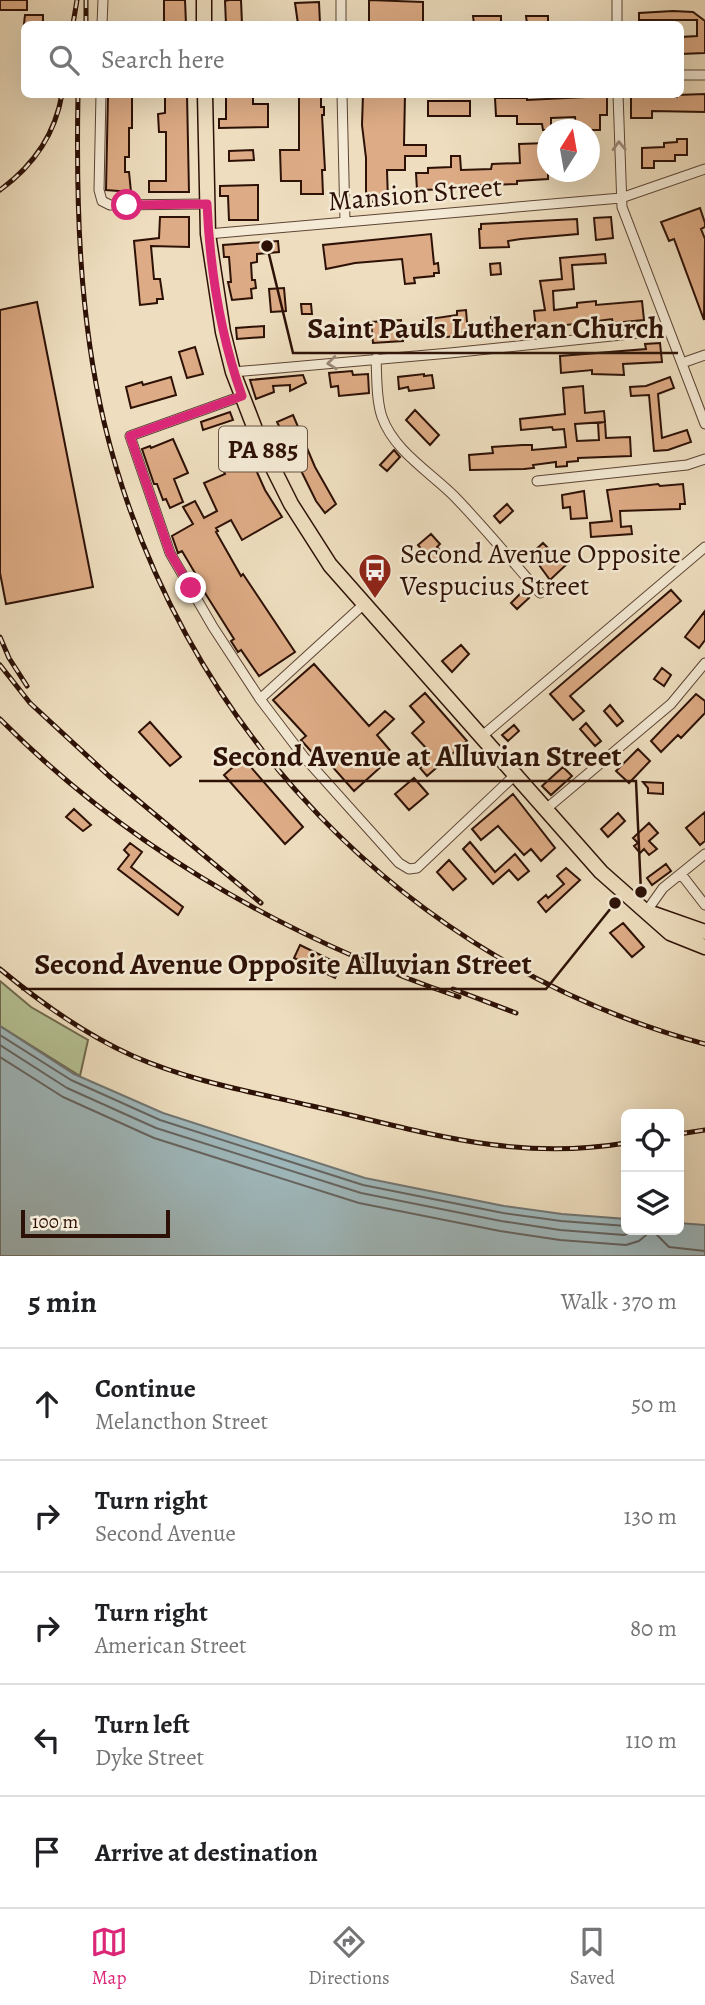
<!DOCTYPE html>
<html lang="en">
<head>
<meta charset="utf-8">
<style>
  :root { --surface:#fff; --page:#f6f6f6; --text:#202124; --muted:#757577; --line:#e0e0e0; --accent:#db2777 }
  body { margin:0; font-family:Alegreya,serif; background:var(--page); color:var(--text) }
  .controls { position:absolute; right:21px; bottom:21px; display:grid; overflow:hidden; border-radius:10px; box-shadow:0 7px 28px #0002 }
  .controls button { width:63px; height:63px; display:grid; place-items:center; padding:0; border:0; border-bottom:2px solid var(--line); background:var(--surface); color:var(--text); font:35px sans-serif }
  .compass { position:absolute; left:537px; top:119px; width:63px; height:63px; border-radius:50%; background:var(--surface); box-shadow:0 7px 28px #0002; rotate:11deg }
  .scale { position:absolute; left:21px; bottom:18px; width:149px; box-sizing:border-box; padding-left:7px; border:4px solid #2d1106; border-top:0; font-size:19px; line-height:24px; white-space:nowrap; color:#2d1106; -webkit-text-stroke:5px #f4ead5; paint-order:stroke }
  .stop { position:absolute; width:21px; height:21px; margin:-16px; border:5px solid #db2777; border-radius:50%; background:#fff }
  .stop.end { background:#db2777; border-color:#fff; box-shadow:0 2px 7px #0008 }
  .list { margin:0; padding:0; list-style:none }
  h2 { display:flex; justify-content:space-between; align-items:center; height:91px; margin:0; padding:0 28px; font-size:30px }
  h2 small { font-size:23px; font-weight:400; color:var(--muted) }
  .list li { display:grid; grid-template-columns:46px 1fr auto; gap:21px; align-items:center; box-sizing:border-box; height:112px; padding:0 28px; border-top:2px solid var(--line) }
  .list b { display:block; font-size:26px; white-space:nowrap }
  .list p { margin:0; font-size:23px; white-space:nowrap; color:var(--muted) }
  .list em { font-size:23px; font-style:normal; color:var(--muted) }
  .icon { flex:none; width:38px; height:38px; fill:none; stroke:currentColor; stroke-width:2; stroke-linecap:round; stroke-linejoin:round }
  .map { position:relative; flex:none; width:705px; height:1256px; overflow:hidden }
  .search { position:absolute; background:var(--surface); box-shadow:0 7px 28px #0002; left:21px; right:21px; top:21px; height:77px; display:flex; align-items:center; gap:18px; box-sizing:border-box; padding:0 24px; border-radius:10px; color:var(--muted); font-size:26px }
  .sheet { height:651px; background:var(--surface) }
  nav { display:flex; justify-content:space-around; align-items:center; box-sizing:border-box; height:98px; border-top:2px solid var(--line); background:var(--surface); font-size:19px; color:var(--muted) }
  nav a { display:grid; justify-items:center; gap:4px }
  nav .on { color:var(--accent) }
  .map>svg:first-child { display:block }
</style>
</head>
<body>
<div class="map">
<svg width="705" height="1256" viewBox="0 0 705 1256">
  <rect width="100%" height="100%" fill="#eedebf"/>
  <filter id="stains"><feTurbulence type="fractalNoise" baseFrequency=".00286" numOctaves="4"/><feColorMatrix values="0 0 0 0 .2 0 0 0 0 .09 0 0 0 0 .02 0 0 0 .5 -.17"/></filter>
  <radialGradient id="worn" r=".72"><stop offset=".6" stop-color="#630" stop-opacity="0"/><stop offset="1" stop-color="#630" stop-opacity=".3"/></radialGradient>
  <path fill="#b5c295" stroke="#716a4e" stroke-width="2" d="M0,981L31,1007L88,1040L80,1076L0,1026Z"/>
  <path fill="#9fb9bd" stroke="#717674" stroke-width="2" d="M0,1026L74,1074L163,1113L365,1178L504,1206L562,1214L626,1219V1230H679V1223L705,1225V1256H0Z"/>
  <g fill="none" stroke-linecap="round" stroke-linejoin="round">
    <path stroke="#666562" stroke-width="2" d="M0,1035L71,1080L160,1120L363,1185L503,1213L561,1221L626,1226
      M0,1045L67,1088L156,1128L361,1193L501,1221L560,1230L624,1235L637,1230
      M0,1057L63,1097L154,1138L359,1203L500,1231L560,1240L626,1245L639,1241L652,1230L669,1247L705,1251"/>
  </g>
  <path fill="#ddab85" stroke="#2d1106" stroke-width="2" d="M0,0H27V10H0Z
    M164,0H185L186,24H164Z
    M229,0H241L242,24H226L225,1Z
    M369,0L423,2V22L369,24Z
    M319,2L320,24H298L295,3Z
    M673,11L693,12L705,21V53L681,54V37L697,36V20H639V13Z
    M25,15H43V24H24Z
    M473,16H501V24H474Z
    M526,16H548V24H527Z
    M108,94H132V128H129V157H125V172H129L131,192L106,190Z
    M165,94H187L189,192H149V181H166V132H159L158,114L165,113Z
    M253,94V104H268V127L219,128V119H226V95Z
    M299,94H321V107H324V115H322L325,170H322L323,194H301V181H281L280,150H299Z
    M363,94H405L404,145H426V156H405V170H387L388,201L366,202V158L362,125Z
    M705,94V112L652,111V118H631V96L677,97V95Z
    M607,96V115H600V130H576L575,117L551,118V130H543L542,124H517V116H496L495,98H527V100Z
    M428,101H470V116H428Z
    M677,139H687V155H675V161H654V168H642V148L664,147V143L677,142Z
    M548,143V179L517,181V184L461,186V189L417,190L416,173H428V168L451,167V156H460L461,170L491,169L492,164L520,163L519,144Z
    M253,150L254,160L229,161V151Z
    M258,185V220H229L228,196H220V186Z
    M700,208L705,223V227L701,229L705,239L704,320L674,239L669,241L661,222Z
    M160,217H189V247L151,246L154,279H160L163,299H157V303L140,305L134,241L159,238Z
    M611,217L613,238L596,240L594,218Z
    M577,219L578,234L521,239L508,241L509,247L480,248L479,229H481V224Z
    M431,234L434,264L438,263L439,273H434V276L414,278L415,283L405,284L402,259L355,263L326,269L323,245Z
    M278,241L279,252L257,254V262L251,263L252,280H255L256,288L251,289L252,298L232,300L228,282H231L229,257H224L223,245Z
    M605,254L606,263L572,265L574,289L553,291L554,310L577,307V303L586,302L596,301V305L642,301L644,320L613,323L612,319L536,329L534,311L545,310L540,281L562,279L560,258Z
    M500,263L501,274L491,275L490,264Z
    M284,288L286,311L271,312L269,289Z
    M37,302L93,587L6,604L0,573V310Z
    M301,304H311L312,314H302Z
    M466,310L468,335L424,339L423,320L457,315V311Z
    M491,317H499L501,335H493Z
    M401,320L403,341L373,343L371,322Z
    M264,326V337L237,339L236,328Z
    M660,343L662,362L623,364L624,375L592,374V370L561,373L560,356L646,349L645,344Z
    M195,347L203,374L187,378L179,352Z
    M352,371L353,375L368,374L369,393L339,396L338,386L331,387L329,373Z
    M424,374V376L432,375L434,388L409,391L408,387L399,389L398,377Z
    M303,375L306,383L290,391V385L273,386L274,392L256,399L250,380Z
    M171,377L176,395L131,408L126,387L142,382L143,385Z
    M670,377L674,388L658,394L662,438L687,430L691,442L668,450L654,451L649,395L631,396L630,387L646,386Z
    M583,386L585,413L604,411L605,422L575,424L577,441L599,440L598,423L605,422L606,438L630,437L631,456L578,458V461L567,462V466L556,467V462L533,465L534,468L524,469L470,470L469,455L493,453L492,447L522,445H532V450L566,447L564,429L553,430L552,427L521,430L520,419L565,414L563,388Z
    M415,410L439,435L430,445L406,420Z
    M230,412L233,420L203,430L201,422Z
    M293,415L315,467L336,504L325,513L316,501L277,422Z
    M173,439L188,473L174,479L183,502L170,508L166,499L163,500L157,484H154L142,449L150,446L151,448Z
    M247,450L265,490L282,517L242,540L231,520L216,528L218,531L216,532L241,576L243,574L295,652L259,676L241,650L238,652L231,641L234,639L193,574L195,573L182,551L178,553L172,536L193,524L183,507L195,501L204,518L217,511L204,483L225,474L220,462Z
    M394,450L400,457L387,471L380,465Z
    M658,484L660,486L683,484L685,504H680V509L620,511L621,527L631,526L632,534L591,537L590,523L612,521L607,490Z
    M584,491L587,518L571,519L570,507L563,508L562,495Z
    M507,504L513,511L500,523L494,516Z
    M431,534L440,544L437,547L443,554L433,563L418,545Z
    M543,543L559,559L562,556L568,563L550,580L531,554Z
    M671,590L681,601L570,696L584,711L573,720L550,694Z
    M523,591L529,598L517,609L511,603Z
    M705,611V640L699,648L685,637Z
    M461,645L469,654L452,672L442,661Z
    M314,664L369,726L385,711L394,719L377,735L394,755L354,791L322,755L318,759L301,740L306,736L273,700Z
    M662,668L671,675L664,686L654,679Z
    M425,693L467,741L427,776L420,768L425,764L417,756L426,748L412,733L424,722L410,706Z
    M696,694L705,701V713L681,738L678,735L661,752L651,741Z
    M610,705L623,721L617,726L604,711Z
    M150,722L181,757L170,766L139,732Z
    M586,723L601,741L595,746L580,729Z
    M514,725L519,731L508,741L502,735Z
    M638,749L650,761L629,783L616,771Z
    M243,758L303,827L285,844L224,775Z
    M563,767L572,776L551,795L542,786Z
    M414,778L428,794L409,810L395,794Z
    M643,782L663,783V794L648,793V788Z
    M513,794L555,848L541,861L531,849L524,855L498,826L481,840L472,829Z
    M74,809L91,825L83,831L66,817Z
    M705,812V841L700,845L686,828Z
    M618,813L625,821L608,837L601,829Z
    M649,823L658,833L649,841L657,849L649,855L644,849L640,853L634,846L638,843L633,838Z
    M470,842L495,872L515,854L529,871L518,880L509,870L493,884L463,849Z
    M130,843L142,852L131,867L183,907L178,915L118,869L129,855L124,850Z
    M449,860L466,879L453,890L437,872Z
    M666,864L671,871L652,885L647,878Z
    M566,868L580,880L546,912L538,902L546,895L548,898L564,884L557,876Z
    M623,923L644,947L632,957L610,933Z
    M300,945L341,965L335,978L294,958Z"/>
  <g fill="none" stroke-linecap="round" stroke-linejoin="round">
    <defs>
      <path id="street" d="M341,0V24
        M617,0V24
        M102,24L103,0
        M680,75H705
        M101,94L99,190L102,201L110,205L207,204
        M342,94L345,222
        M618,94L622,207L705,424
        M208,234L621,198L705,169
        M376,358C377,377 376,400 382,417C394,451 430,472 454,496C484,527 512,561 540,593
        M682,363L705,355
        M233,372L450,353L669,330
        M242,396L130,436L170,553L213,627L260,699L304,757L399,863L409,869L417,868L514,776
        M537,481L687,465L705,459
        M260,699L364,604
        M481,737L705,547
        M546,809L671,704L705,663
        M681,874L705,905
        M646,912L663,888L705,854"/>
      <path id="primary" d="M204,0V24
        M205,94L208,234L223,332L233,372L260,442L291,504L330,565L601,872L670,933L705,947
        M654,914L705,932"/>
    </defs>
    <use href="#street" stroke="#5d4434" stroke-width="11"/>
    <use href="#primary" stroke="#2d1106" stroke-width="17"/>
    <use href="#street" stroke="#f4ead5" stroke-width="9"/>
    <use href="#primary" stroke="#eedebf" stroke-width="14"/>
    <defs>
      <path id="rail" d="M73,24L77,0
        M86,24V0
        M78,94C76,204 79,315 104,422C176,723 406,964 705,1044
        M0,190C33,166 55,135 62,94
        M0,637L9,658L27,686
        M0,665L30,703L109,776L261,903
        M0,719C128,848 287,938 459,997
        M0,969C41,1003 84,1034 133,1056C190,1081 252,1092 312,1106C421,1131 512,1162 626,1143
        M453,989L516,1013
        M679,1134L705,1130"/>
    </defs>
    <use href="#rail" stroke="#2d1106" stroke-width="5"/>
    <use href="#rail" stroke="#f4ead5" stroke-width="2.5" stroke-dasharray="8" stroke-linecap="butt"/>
  </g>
  <defs><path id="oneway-chevron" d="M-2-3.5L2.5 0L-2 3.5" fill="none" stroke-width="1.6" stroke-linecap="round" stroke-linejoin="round" transform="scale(1.75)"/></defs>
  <g stroke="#9a8878">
    <use href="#oneway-chevron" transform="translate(619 146) rotate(-92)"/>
    <use href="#oneway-chevron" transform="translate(332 363) rotate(174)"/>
  </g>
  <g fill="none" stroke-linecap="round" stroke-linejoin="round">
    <path stroke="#db2777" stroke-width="9" d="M127,205L207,204C210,270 220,334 242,396L130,436L170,553L191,588"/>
  </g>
  <defs>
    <symbol id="bus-pin" viewBox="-11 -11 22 30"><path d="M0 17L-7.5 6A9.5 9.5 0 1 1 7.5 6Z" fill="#8f2418" stroke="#f4ead5"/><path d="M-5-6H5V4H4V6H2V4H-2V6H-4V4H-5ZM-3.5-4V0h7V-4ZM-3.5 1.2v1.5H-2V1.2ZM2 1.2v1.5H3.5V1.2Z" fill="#fff"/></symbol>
  </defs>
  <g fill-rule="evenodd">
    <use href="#bus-pin" x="356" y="551" width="38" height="52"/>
  </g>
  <g text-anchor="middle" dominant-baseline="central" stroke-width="5" stroke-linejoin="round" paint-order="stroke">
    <rect fill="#f4ead5" stroke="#695244" stroke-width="2" x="219" y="426.5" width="88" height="45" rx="5"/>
    <g font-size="26" font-weight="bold" fill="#2d1106">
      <text x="263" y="449">PA 885</text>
    </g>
    <g font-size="28" fill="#2d1106" stroke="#f4ead5">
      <text transform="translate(415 194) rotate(-5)">Mansion Street</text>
    </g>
    <g font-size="28" fill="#2d1106" stroke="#f4ead5" text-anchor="start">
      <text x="400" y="554">Second Avenue Opposite<tspan x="400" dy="32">Vespucius Street</tspan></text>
    </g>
  </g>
  <path fill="none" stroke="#2d1106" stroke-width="2.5" d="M267 246L293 353H678M641 892L636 781H199M615 903L546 989H21"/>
  <g fill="#2d1106" stroke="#f4ead5" stroke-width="2.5">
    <circle cx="267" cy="246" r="7"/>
    <circle cx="641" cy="892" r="7"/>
    <circle cx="615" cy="903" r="7"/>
  </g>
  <g font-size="30" text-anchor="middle" font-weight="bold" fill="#2d1106" stroke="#f4ead5" stroke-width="5" stroke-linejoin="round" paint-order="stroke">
    <text x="486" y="338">Saint Pauls Lutheran Church</text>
    <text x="417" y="766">Second Avenue at Alluvian Street</text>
    <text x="283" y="974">Second Avenue Opposite Alluvian Street</text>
  </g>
  <rect width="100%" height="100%" filter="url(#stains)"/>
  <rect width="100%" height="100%" fill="url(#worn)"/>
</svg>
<div class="controls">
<button><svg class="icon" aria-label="locate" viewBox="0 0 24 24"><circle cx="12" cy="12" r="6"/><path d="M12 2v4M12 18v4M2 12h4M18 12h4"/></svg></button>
<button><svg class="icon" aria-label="layers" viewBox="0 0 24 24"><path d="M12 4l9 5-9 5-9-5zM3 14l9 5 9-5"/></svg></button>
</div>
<svg class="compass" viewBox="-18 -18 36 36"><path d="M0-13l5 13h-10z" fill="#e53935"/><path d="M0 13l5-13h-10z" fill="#757577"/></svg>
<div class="scale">100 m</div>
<div class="stop" style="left:127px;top:205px"></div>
<div class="stop end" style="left:191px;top:588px"></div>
<div class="search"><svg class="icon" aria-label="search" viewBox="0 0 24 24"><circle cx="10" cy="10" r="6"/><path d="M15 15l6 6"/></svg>Search here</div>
</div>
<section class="sheet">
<h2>5 min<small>Walk · 370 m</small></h2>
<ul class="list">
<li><svg class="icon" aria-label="ahead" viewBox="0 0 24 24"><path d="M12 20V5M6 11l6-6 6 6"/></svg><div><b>Continue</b><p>Melancthon Street</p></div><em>50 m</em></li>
<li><svg class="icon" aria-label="right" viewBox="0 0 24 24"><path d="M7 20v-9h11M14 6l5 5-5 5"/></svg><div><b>Turn right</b><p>Second Avenue</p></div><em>130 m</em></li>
<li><svg class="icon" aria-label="right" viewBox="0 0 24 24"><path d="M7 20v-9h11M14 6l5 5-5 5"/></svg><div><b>Turn right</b><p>American Street</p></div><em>80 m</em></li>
<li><svg class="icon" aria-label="left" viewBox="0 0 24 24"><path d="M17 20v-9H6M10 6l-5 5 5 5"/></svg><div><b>Turn left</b><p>Dyke Street</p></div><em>110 m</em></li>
<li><svg class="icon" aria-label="arrive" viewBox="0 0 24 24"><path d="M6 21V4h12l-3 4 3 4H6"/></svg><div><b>Arrive at destination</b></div></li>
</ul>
</section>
<nav>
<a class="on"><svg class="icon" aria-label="map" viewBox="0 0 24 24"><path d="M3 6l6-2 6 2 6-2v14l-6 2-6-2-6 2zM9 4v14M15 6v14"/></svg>Map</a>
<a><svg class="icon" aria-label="directions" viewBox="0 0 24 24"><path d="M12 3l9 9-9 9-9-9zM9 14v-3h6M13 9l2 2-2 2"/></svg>Directions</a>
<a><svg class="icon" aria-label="saved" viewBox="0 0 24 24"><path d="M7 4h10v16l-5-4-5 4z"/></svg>Saved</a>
</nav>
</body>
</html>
